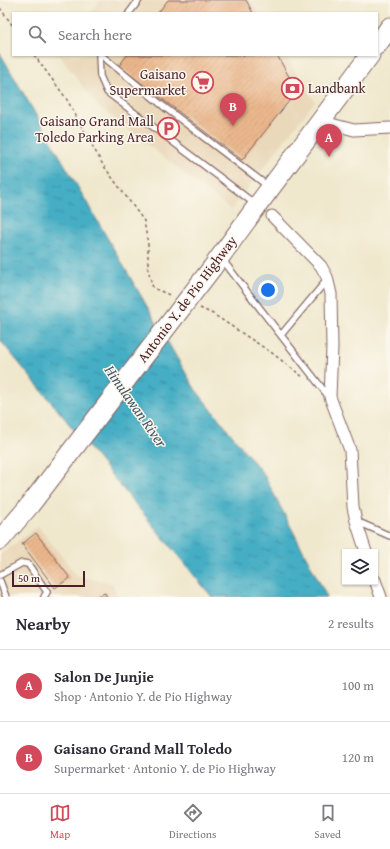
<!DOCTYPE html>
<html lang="en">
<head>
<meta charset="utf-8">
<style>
  :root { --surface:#fff; --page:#f2f2f3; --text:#2b2b33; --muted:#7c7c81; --line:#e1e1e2; --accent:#d1495b }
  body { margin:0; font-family:"Gentium Book Plus",serif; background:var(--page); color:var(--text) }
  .controls { position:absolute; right:12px; bottom:12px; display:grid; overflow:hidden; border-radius:0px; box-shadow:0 1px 3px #0004 }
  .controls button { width:36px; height:36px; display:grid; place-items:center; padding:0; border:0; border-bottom:1px solid var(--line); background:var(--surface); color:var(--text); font:20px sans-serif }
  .scale { position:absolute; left:12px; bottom:10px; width:73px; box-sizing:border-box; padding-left:4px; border:2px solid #4a1f2b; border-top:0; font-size:11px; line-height:14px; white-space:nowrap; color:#4a1f2b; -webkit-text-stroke:3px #fbf7ec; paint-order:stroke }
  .you { position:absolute; left:268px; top:290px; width:14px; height:14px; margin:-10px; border:3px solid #fff; border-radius:50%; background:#1a73e8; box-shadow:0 0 0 6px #1a73e833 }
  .badge { display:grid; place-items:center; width:26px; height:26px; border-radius:50%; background:var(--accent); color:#fff; font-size:13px; font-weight:700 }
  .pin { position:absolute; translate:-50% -33px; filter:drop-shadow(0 1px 2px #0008) }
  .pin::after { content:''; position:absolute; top:21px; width:14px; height:12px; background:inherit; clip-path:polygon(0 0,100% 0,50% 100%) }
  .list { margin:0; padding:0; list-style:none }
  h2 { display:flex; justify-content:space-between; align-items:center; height:52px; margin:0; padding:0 16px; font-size:17px }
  h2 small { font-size:13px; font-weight:400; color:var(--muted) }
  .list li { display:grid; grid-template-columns:26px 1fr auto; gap:12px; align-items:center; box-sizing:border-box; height:72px; padding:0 16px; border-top:1px solid var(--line) }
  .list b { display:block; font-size:15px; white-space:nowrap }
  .list p { margin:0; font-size:13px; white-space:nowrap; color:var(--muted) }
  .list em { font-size:13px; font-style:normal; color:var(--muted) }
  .icon { flex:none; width:22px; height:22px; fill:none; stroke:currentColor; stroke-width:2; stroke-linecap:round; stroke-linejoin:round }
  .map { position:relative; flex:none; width:390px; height:597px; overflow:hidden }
  .search { position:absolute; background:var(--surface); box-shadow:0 1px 3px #0004; left:12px; right:12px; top:12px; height:44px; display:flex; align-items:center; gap:10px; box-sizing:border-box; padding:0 14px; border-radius:0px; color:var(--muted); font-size:15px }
  .sheet { height:196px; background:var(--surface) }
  nav { display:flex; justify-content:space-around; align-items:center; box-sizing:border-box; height:56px; border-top:1px solid var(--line); background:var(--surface); font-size:11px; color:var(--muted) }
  nav a { display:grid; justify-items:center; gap:2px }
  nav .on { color:var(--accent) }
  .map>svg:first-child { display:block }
</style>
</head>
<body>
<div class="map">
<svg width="390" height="597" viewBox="0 0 390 597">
  <defs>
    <pattern id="water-ripples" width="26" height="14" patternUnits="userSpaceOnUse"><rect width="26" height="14" fill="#44adc4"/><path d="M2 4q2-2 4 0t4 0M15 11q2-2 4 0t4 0" fill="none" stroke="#3b8c9f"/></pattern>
    <pattern id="building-hatch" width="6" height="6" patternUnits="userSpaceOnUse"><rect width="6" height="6" fill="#ebb88d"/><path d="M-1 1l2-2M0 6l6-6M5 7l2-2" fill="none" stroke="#cb9e7a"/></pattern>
  </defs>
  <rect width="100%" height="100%" fill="#fbf7ec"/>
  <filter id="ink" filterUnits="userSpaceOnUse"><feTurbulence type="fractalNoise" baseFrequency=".025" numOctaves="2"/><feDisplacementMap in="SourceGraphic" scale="8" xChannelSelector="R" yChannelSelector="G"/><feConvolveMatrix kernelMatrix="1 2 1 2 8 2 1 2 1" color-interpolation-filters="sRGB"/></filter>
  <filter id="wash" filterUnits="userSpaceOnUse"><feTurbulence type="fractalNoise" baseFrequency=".012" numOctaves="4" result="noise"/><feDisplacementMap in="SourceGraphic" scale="16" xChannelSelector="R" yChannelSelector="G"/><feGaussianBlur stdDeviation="0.9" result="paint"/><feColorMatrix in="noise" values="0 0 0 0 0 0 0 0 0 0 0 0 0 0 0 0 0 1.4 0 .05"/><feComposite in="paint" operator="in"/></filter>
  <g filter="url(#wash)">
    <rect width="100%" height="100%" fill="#f0e8cd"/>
    <path fill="#ead8ba" d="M101,0H249L258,13H91Z
      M59,55H285L315,101L231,210L97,105Z
      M38,526L77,576L112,583L119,597H0V555Z"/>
    <path fill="url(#water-ripples)" stroke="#476678" d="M0,53L195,389L264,475L327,597H212L0,340Z"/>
    <g id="blocks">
      <path fill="url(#building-hatch)" d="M168,0H246L253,13H158Z
        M127,55H277L297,91L242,160L119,66Z
        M36,533L70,578L55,588L22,544Z
        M105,593L107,597H96Z"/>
    </g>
  </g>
  <g filter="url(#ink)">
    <use href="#blocks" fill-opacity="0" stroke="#846564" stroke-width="1"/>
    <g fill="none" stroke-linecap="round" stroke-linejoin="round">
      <defs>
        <path id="service" d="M129,13L139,0
          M99,55L100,76L107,92L255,204
          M101,55L163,106L269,187
          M222,259L262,311L329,397
          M281,335L321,287L327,278
          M356,521L390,536
          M0,575L22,563L28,564L47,592L44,597
          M0,581L6,597"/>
        <path id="minor" d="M320,121L354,130L390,128
          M272,216L321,266L327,277L331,294L332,347L330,397L350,450L353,507L356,521L366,552
          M375,580L381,597"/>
        <path id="trunk" d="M377,45L390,27
          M212,268L257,206L370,55
          M0,540L30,505"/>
      </defs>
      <use href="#service" stroke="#846564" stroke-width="8"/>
      <use href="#minor" stroke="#846564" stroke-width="13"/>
      <use href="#trunk" stroke="#846564" stroke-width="21"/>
      <path stroke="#846564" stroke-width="1.5" stroke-dasharray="3 3" stroke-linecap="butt" d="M0,8L13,26
        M34,55L66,98L103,165L144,221L148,244V269L153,288L172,296
        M200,308L213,314L272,353L303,377"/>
      <use href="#service" stroke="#fff" stroke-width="5.5"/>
      <use href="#minor" stroke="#fff" stroke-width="11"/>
      <use href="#trunk" stroke="#fff" stroke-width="19"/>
      <defs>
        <path id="trunk-bridge" d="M30,505L212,268"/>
      </defs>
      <use href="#trunk-bridge" stroke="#846564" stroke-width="21" stroke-linecap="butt"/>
      <use href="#trunk-bridge" stroke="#fff" stroke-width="19"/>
    </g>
  </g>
  <defs>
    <symbol id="supermarket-ring" viewBox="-11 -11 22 22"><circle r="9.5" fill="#fbf7ec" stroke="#d1495b" stroke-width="1.5"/><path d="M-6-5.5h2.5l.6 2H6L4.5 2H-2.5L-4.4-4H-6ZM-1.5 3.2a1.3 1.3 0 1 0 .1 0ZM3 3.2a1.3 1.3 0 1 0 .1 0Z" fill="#d1495b"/></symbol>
    <symbol id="bank-ring" viewBox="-11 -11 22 22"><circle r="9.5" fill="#fbf7ec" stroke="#d1495b" stroke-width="1.5"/><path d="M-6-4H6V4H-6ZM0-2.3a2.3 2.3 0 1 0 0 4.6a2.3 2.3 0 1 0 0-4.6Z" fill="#d1495b"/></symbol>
    <symbol id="parking-ring" viewBox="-11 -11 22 22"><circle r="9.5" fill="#fbf7ec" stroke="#d1495b" stroke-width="1.5"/><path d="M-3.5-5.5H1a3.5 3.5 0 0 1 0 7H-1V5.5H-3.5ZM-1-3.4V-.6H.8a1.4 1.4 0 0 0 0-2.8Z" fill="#d1495b"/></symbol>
  </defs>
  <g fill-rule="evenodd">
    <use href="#supermarket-ring" x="190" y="70" width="25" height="25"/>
    <use href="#bank-ring" x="280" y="76" width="25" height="25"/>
    <use href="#parking-ring" x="156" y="116" width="25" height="25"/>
  </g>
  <g text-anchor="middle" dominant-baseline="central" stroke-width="3" stroke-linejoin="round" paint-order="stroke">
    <g font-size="14" fill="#4a1f2b" stroke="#fbf7ec" text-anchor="end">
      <text x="186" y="74">Gaisano<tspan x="186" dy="16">Supermarket</tspan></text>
      <text x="308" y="88" text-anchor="start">Landbank</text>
      <text x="154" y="121">Gaisano Grand Mall<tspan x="154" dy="16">Toledo Parking Area</tspan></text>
    </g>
    <g font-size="14" fill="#4a1f2b" stroke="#fbf7ec">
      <text transform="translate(187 299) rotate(-53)">Antonio Y. de Pio Highway</text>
    </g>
    <g font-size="15" font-style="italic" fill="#485868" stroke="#fbf7ec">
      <text transform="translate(136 406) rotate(55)">Hinulawan River</text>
    </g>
  </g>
</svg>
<div class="controls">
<button><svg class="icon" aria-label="layers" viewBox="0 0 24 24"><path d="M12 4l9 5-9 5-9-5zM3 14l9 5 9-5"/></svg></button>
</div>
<div class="scale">50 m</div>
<div class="you"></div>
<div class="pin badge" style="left:329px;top:157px">A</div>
<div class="pin badge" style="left:233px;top:126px">B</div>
<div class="search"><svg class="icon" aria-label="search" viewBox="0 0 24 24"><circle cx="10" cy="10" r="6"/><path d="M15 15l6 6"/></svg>Search here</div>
</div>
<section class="sheet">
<h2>Nearby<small>2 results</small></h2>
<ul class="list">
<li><span class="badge">A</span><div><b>Salon De Junjie</b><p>Shop · Antonio Y. de Pio Highway</p></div><em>100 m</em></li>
<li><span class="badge">B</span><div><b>Gaisano Grand Mall Toledo</b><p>Supermarket · Antonio Y. de Pio Highway</p></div><em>120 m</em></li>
</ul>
</section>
<nav>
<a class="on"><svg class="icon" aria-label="map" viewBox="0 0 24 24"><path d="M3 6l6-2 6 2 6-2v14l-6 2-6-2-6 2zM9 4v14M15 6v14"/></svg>Map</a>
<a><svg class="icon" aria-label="directions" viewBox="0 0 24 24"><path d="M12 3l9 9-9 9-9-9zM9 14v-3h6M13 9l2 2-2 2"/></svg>Directions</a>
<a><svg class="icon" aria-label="saved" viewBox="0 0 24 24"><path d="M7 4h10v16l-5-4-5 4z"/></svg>Saved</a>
</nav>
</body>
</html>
